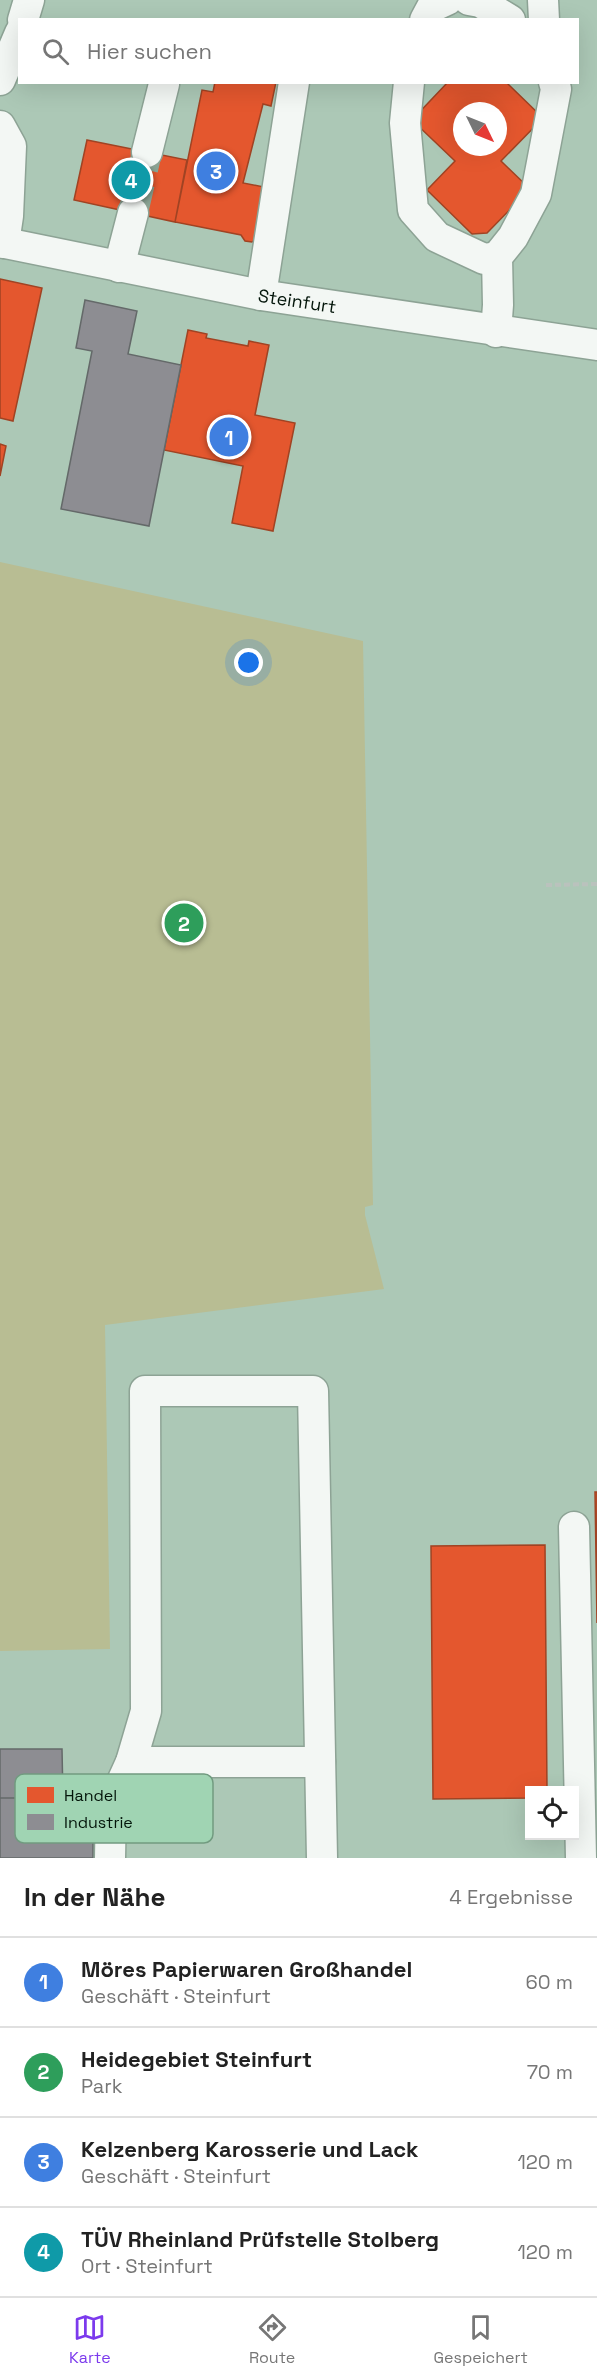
<!DOCTYPE html>
<html lang="de">
<head>
<meta charset="utf-8">
<style>
  :root { --surface:#fff; --page:#f6f6f6; --text:#222; --muted:#767676; --line:#e0e0e0; --accent:#7c3aed }
  body { margin:0; font-family:"Space Grotesk",sans-serif; background:var(--page); color:var(--text) }
  .controls { position:absolute; right:18px; bottom:18px; display:grid; overflow:hidden; border-radius:0px; box-shadow:0 6px 24px #0002 }
  .controls button { width:54px; height:54px; display:grid; place-items:center; padding:0; border:0; border-bottom:2px solid var(--line); background:var(--surface); color:var(--text); font:30px sans-serif }
  .compass { position:absolute; left:453px; top:102px; width:54px; height:54px; border-radius:50%; background:var(--surface); box-shadow:0 6px 24px #0002; rotate:133deg }
  .you { position:absolute; left:249px; top:663px; width:21px; height:21px; margin:-15px; border:4px solid #fff; border-radius:50%; background:#1a73e8; box-shadow:0 0 0 9px #1a73e833 }
  .badge { display:grid; place-items:center; width:39px; height:39px; border-radius:50%; background:var(--accent); color:#fff; font-size:20px; font-weight:700 }
  .pin { position:absolute; translate:-50% -50%; border:3px solid #fff; box-shadow:0 2px 6px #0006 }
  .list { margin:0; padding:0; list-style:none }
  h2 { display:flex; justify-content:space-between; align-items:center; height:78px; margin:0; padding:0 24px; font-size:26px }
  h2 small { font-size:20px; font-weight:400; color:var(--muted) }
  .list li { display:grid; grid-template-columns:39px 1fr auto; gap:18px; align-items:center; box-sizing:border-box; height:90px; padding:0 24px; border-top:2px solid var(--line) }
  .list b { display:block; font-size:22px; white-space:nowrap }
  .list p { margin:0; font-size:20px; white-space:nowrap; color:var(--muted) }
  .list em { font-size:20px; font-style:normal; color:var(--muted) }
  .icon { flex:none; width:33px; height:33px; fill:none; stroke:currentColor; stroke-width:2; stroke-linecap:round; stroke-linejoin:round }
  .map { position:relative; flex:none; width:597px; height:1858px; overflow:hidden }
  .search { position:absolute; background:var(--surface); box-shadow:0 6px 24px #0002; left:18px; right:18px; top:18px; height:66px; display:flex; align-items:center; gap:15px; box-sizing:border-box; padding:0 21px; border-radius:0px; color:var(--muted); font-size:22px }
  .sheet { height:438px; background:var(--surface) }
  nav { display:flex; justify-content:space-around; align-items:center; box-sizing:border-box; height:84px; border-top:2px solid var(--line); background:var(--surface); font-size:16px; color:var(--muted) }
  nav a { display:grid; justify-items:center; gap:3px }
  nav .on { color:var(--accent) }
  .map>svg:first-child { display:block }
</style>
</head>
<body>
<div class="map">
<svg width="597" height="1858" viewBox="0 0 597 1858">
  <rect width="100%" height="100%" fill="#acc8b6"/>
  <path fill="#b8bd93" d="M0,562L363,641L373,1205L365,1207V1215L384,1289L105,1325L110,1649L0,1651Z"/>
  <path fill="#e4572e" stroke="#a04323" stroke-width="1.5" fill-rule="evenodd" d="M215,82H276L271,106L263,104L243,183L264,187L256,228L257,238L252,242L245,241L241,235L175,222L202,90L213,92Z
    M448,82H506L543,118L501,161L530,189L487,233L472,234L427,190L455,161L412,120ZM462,111H498V147H462Z
    M87,140L187,160L175,222L74,200Z
    M0,279L42,288L13,421L0,418Z
    M188,330L207,334L206,338L248,346L249,341L269,345L255,415L295,423L273,531L232,523L243,466L164,450Z
    M0,444L6,446L0,476Z
    M595,1492H597V1623Z
    M545,1545L547,1790H530V1798L433,1799L431,1546Z"/>
  <path fill="#8d8d92" stroke="#646969" stroke-width="1.5" d="M85,300L137,311L128,354L181,365L149,526L61,509L92,351L76,348Z
    M0,1749H62L63,1798H0Z
    M0,1798H93V1858H0Z"/>
  <g fill="none" stroke-linecap="round" stroke-linejoin="round">
    <path stroke="#8aa494" stroke-width="30" stroke-dasharray="30 15" stroke-linecap="butt" d="M133,213L147,152"/>
    <defs>
      <g id="minor">
        <path d="M469,0L480,2L510,20"/>
        <path d="M543,0L544,20"/>
        <path d="M23,20L29,0"/>
        <path d="M425,20L432,7L447,0"/>
        <path d="M0,80L20,33"/>
        <path d="M409,82L405,123L413,210L437,237L484,259L497,257"/>
        <path d="M0,126L11,146L8,216L4,243"/>
        <path d="M147,152L164,84"/>
        <path id="s1" d="M0,242L261,295L597,345"/>
        <path d="M119,267L133,213"/>
        <path d="M261,295L294,82"/>
        <path d="M496,332L498,305L497,257L513,237L536,194L556,89L554,82"/>
        <path d="M574,1527L581,1858"/>
        <path d="M131,1762H320"/>
        <path d="M110,1858L111,1806L131,1762L146,1711L145,1391H313L322,1858"/>
      </g>
    </defs>
    <use href="#minor" stroke="#8da395" stroke-width="33"/>
    <path stroke="#bac2bd" stroke-width="4" stroke-dasharray="6 3" stroke-linecap="butt" d="M546,885L597,884"/>
    <use href="#minor" stroke="#f3f7f4" stroke-width="30"/>
  </g>
  <g text-anchor="middle" dominant-baseline="central" stroke-width="6" stroke-linejoin="round" paint-order="stroke">
    <g font-size="18" fill="#03150a" stroke="#a0d4b3">
      <text stroke="none"><textPath href="#s1" startOffset="303">Steinfurt</textPath></text>
    </g>
  </g>
  <rect x="15" y="1774" width="198" height="69" rx="9" fill="#a0d4b3" stroke="#719b80" stroke-width="1.5"/>
  <rect x="27" y="1787" width="27" height="16" fill="#e4572e"/>
  <rect x="27" y="1814" width="27" height="16" fill="#8d8d92"/>
  <g font-size="16" fill="#03150a">
    <text x="64" y="1801">Handel</text>
    <text x="64" y="1828">Industrie</text>
  </g>
</svg>
<div class="controls">
<button><svg class="icon" aria-label="locate" viewBox="0 0 24 24"><circle cx="12" cy="12" r="6"/><path d="M12 2v4M12 18v4M2 12h4M18 12h4"/></svg></button>
</div>
<svg class="compass" viewBox="-18 -18 36 36"><path d="M0-13l5 13h-10z" fill="#e53935"/><path d="M0 13l5-13h-10z" fill="#767676"/></svg>
<div class="you"></div>
<div class="pin badge" style="left:229px;top:437px;background:#3f7fe0">1</div>
<div class="pin badge" style="left:184px;top:923px;background:#2e9e5b">2</div>
<div class="pin badge" style="left:216px;top:171px;background:#3f7fe0">3</div>
<div class="pin badge" style="left:131px;top:180px;background:#0f9aa8">4</div>
<div class="search"><svg class="icon" aria-label="search" viewBox="0 0 24 24"><circle cx="10" cy="10" r="6"/><path d="M15 15l6 6"/></svg>Hier suchen</div>
</div>
<section class="sheet">
<h2>In der Nähe<small>4 Ergebnisse</small></h2>
<ul class="list">
<li><span class="badge" style="background:#3f7fe0">1</span><div><b>Möres Papierwaren Großhandel</b><p>Geschäft · Steinfurt</p></div><em>60 m</em></li>
<li><span class="badge" style="background:#2e9e5b">2</span><div><b>Heidegebiet Steinfurt</b><p>Park</p></div><em>70 m</em></li>
<li><span class="badge" style="background:#3f7fe0">3</span><div><b>Kelzenberg Karosserie und Lack</b><p>Geschäft · Steinfurt</p></div><em>120 m</em></li>
<li><span class="badge" style="background:#0f9aa8">4</span><div><b>TÜV Rheinland Prüfstelle Stolberg</b><p>Ort · Steinfurt</p></div><em>120 m</em></li>
</ul>
</section>
<nav>
<a class="on"><svg class="icon" aria-label="map" viewBox="0 0 24 24"><path d="M3 6l6-2 6 2 6-2v14l-6 2-6-2-6 2zM9 4v14M15 6v14"/></svg>Karte</a>
<a><svg class="icon" aria-label="directions" viewBox="0 0 24 24"><path d="M12 3l9 9-9 9-9-9zM9 14v-3h6M13 9l2 2-2 2"/></svg>Route</a>
<a><svg class="icon" aria-label="saved" viewBox="0 0 24 24"><path d="M7 4h10v16l-5-4-5 4z"/></svg>Gespeichert</a>
</nav>
</body>
</html>
